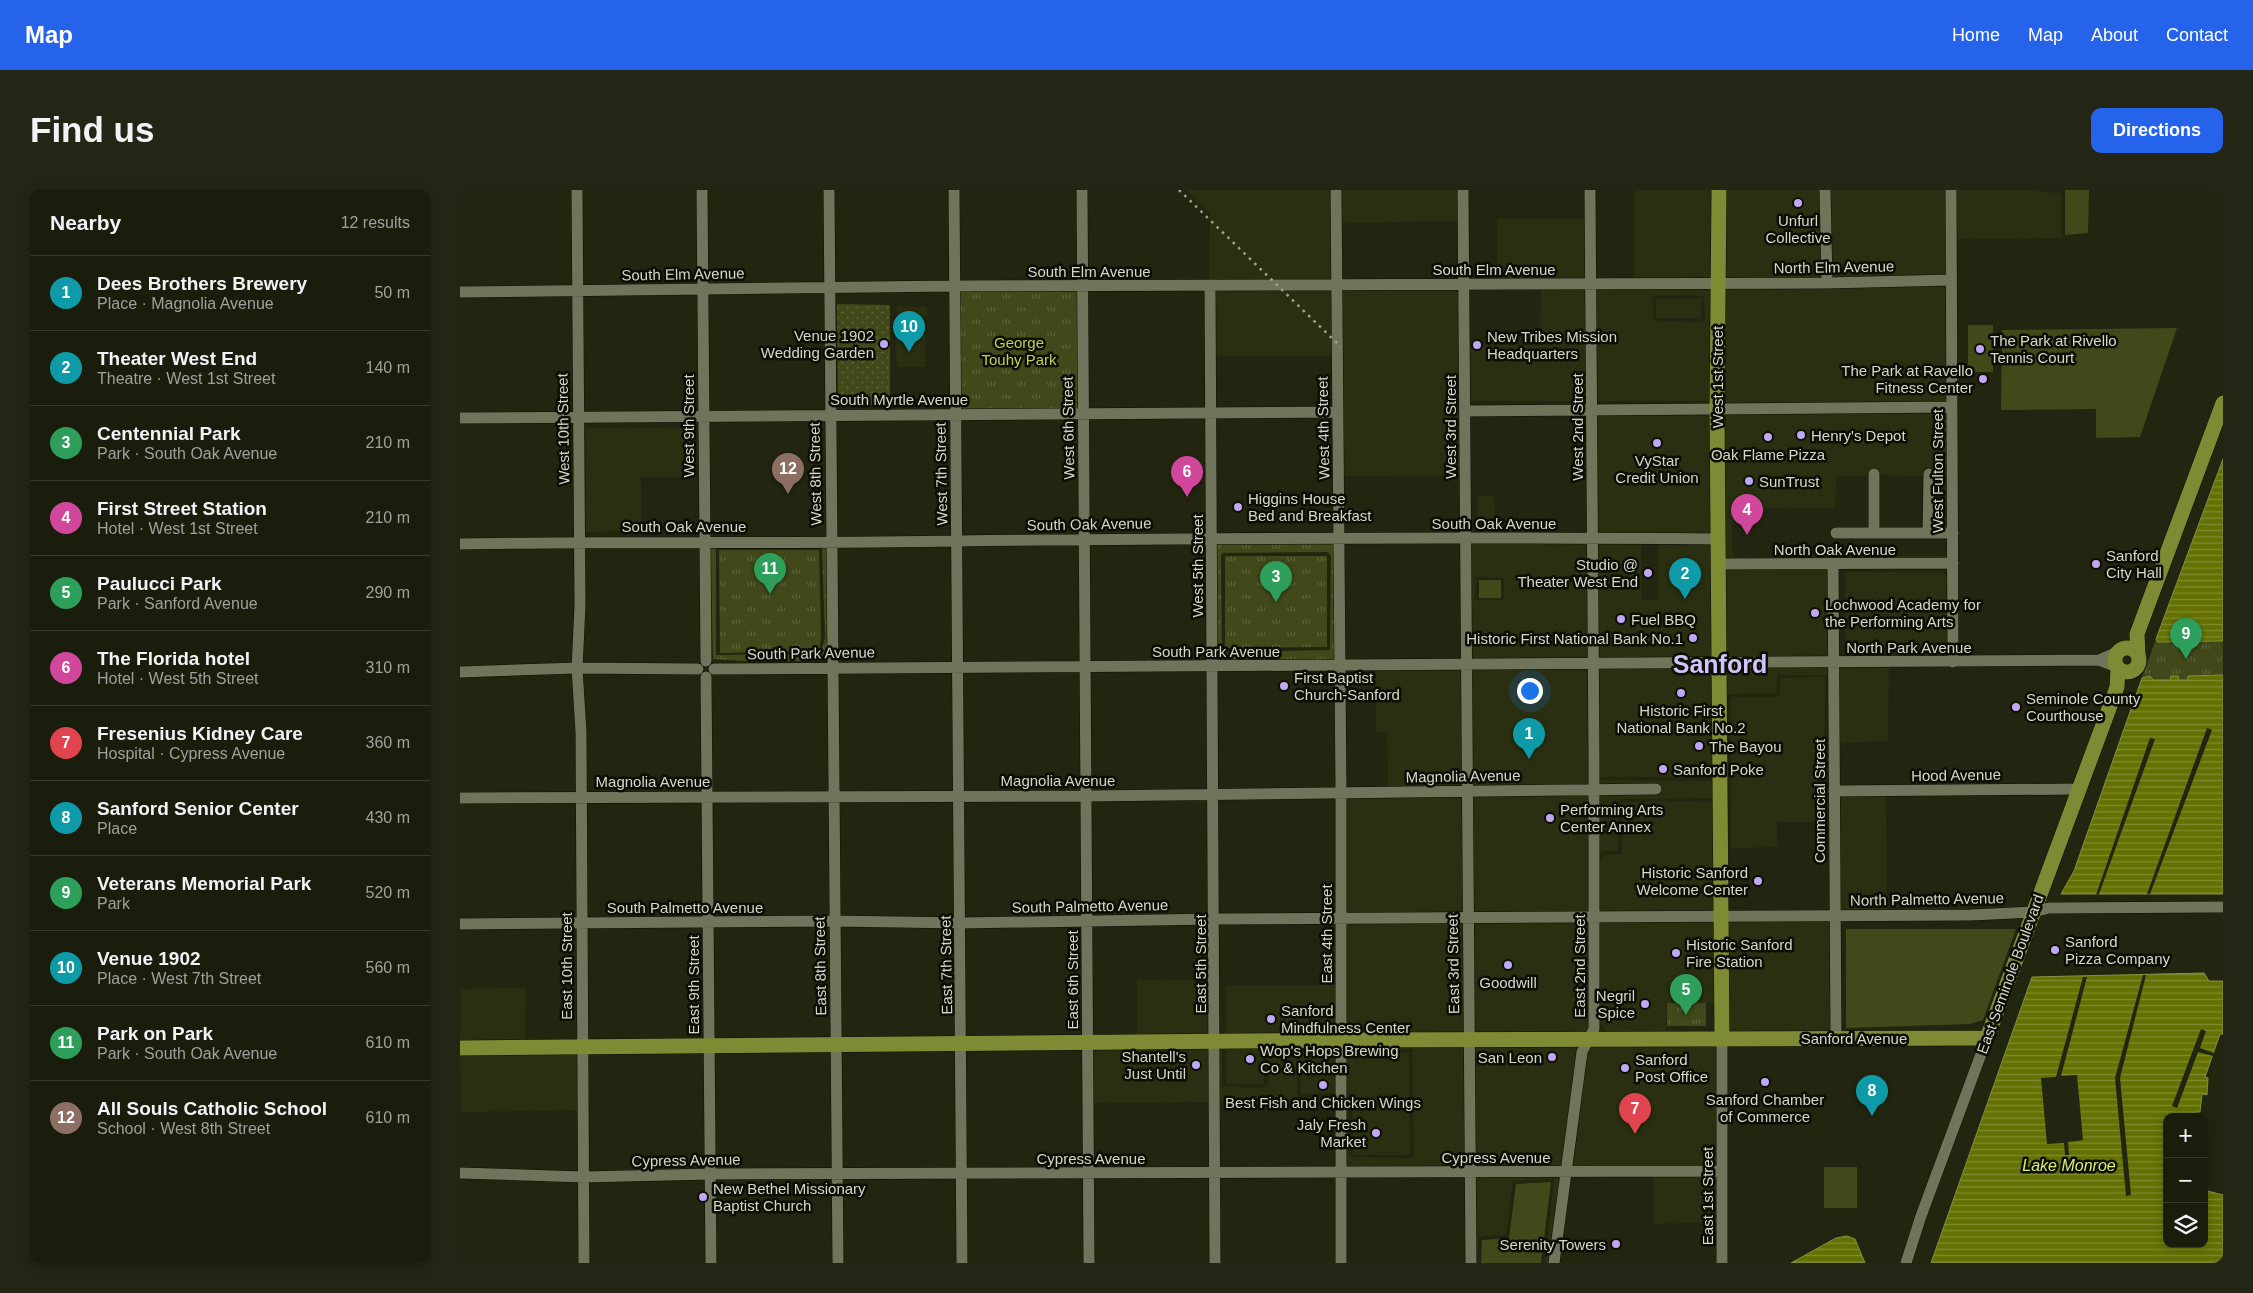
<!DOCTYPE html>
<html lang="en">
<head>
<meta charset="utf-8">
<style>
  :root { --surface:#1a1c0c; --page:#232515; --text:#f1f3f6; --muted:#9fa19d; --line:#383a2d; --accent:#2563eb }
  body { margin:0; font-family:Helvetica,sans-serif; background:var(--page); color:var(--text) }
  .controls { position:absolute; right:15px; bottom:15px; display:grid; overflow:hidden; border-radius:10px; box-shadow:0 2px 12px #0003 }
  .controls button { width:45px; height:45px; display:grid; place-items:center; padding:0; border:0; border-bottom:1px solid var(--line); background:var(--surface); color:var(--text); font:25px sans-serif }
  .you { position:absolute; left:1069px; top:500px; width:18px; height:18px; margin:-12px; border:4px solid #fff; border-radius:50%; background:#1a73e8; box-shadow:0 0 0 8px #1a73e833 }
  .badge { display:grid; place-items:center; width:32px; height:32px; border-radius:50%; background:var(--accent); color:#fff; font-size:16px; font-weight:700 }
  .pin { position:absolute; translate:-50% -41px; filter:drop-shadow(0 1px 2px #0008) }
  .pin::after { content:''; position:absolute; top:26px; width:18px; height:15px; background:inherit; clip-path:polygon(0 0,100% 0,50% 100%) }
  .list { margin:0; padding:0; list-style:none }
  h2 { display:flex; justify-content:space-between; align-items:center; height:65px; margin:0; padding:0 20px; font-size:21px }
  h2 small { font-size:16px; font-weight:400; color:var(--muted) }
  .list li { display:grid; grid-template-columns:32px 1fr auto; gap:15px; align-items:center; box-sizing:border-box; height:75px; padding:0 20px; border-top:1px solid var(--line) }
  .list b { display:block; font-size:19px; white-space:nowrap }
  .list p { margin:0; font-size:16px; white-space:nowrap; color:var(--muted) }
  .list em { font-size:16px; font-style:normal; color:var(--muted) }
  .icon { flex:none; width:28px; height:28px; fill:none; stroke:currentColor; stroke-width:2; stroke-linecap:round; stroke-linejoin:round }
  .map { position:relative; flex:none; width:1763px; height:1073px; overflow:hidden; border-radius:10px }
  header { display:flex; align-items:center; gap:30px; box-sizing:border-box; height:70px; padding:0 25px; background:var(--accent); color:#fff }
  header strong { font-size:24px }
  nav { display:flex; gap:28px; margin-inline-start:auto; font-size:18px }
  .intro { display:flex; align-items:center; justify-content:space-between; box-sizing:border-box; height:120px; padding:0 30px }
  h1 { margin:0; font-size:35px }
  .button { padding:12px 22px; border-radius:10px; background:var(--accent); color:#fff; font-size:18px; font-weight:700 }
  main { display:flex; gap:30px; padding:0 30px }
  aside { flex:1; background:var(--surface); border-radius:10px; box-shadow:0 2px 12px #0003 }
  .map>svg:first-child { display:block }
</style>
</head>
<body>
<header>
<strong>Map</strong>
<nav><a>Home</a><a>Map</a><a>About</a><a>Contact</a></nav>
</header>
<div class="intro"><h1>Find us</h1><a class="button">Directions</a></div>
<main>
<aside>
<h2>Nearby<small>12 results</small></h2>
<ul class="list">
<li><span class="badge" style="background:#0f9aa8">1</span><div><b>Dees Brothers Brewery</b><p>Place · Magnolia Avenue</p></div><em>50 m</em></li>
<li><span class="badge" style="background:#0f9aa8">2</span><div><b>Theater West End</b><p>Theatre · West 1st Street</p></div><em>140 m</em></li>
<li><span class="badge" style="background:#2e9e5b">3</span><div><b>Centennial Park</b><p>Park · South Oak Avenue</p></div><em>210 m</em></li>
<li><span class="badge" style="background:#d1479c">4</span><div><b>First Street Station</b><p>Hotel · West 1st Street</p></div><em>210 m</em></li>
<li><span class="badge" style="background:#2e9e5b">5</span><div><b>Paulucci Park</b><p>Park · Sanford Avenue</p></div><em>290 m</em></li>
<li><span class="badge" style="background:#d1479c">6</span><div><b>The Florida hotel</b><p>Hotel · West 5th Street</p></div><em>310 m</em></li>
<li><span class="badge" style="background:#e0444e">7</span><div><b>Fresenius Kidney Care</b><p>Hospital · Cypress Avenue</p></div><em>360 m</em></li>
<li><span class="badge" style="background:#0f9aa8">8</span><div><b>Sanford Senior Center</b><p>Place</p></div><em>430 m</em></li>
<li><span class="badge" style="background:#2e9e5b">9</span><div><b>Veterans Memorial Park</b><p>Park</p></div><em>520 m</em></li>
<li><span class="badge" style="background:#0f9aa8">10</span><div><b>Venue 1902</b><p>Place · West 7th Street</p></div><em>560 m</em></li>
<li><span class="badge" style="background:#2e9e5b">11</span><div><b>Park on Park</b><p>Park · South Oak Avenue</p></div><em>610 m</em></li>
<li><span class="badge" style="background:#8d6e63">12</span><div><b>All Souls Catholic School</b><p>School · West 8th Street</p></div><em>610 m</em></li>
</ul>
</aside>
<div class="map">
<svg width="1763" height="1073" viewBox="0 0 1763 1073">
  <defs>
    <pattern id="park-tufts" width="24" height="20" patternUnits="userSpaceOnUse" patternTransform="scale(1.25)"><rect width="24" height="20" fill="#41491a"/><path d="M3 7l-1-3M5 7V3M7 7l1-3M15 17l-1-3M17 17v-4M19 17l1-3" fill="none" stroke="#5c623a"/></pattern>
    <pattern id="garden-dots" width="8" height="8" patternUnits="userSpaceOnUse" patternTransform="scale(1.25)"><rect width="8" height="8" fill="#41491a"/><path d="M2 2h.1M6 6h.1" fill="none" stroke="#5c623a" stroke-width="1.8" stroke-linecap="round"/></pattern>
    <pattern id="water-rules" width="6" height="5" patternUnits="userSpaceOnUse" patternTransform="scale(1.25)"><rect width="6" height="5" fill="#647102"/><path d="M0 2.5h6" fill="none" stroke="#808b31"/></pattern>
  </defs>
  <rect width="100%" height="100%" fill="#222610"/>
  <path fill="#292f10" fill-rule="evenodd" d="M726,0H871L872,91H749L750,24Z
    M880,0H998L999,31L881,33Z
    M1174,0H1254L1252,88L1174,89Z
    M1264,0H1360L1362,89L1262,88Z
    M1370,0H1486L1487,86L1371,89Z
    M1496,0H1577L1581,2L1601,3V45L1603,48L1497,49Z
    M1037,29H1126L1127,90H1038Z
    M1487,95V213L1275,215L1262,212V97Z
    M1252,97V211H1137V98ZM1196,105L1244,106L1245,129L1241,132L1194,131L1192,108Z
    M1127,98V211H1010L1009,155H1080L1081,99Z
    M872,99V166H755V100Z
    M882,99H999L1000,285L883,286Z
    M1196,109H1241V128H1196Z
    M437,117H467V127H462V141H454V145H466L465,177H437L435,143H440V128L437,127Z
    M1262,221H1487L1488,287L1473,286V280H1464V286L1419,285L1418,280H1409V285L1376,287L1375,318L1274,319L1272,322V363L1275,367L1487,366L1488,369L1263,370Z
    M1251,225L1253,345L1137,343L1138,226Z
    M234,237V287H181L182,340L126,342V238Z
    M1017,306H1034L1035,332H1017Z
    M1010,352H1128V469L1011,470ZM1016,387L1044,388V410H1015Z
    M1181,352L1182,410H1198V353L1247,352L1253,355L1256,587H1140L1137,362L1139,356L1142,353Z
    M1368,378V468H1264L1263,379Z
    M1388,382H1483L1487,387L1488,458L1385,459V385Z
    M1368,476V485H1318L1316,503L1271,504L1267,506L1264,477Z
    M1378,476H1429L1428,551L1378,553Z
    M1128,478L1129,595L1013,597L1011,479Z
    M916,479H1001L1003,597L928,598L927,542H916Z
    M1365,487L1364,632H1317V656L1271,659V507H1320V488Z
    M1139,590L1255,591V608L1160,609L1158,612V661H1145L1139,664V604L1201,602V594L1139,595Z
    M1129,604V724L1012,723L1013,606Z
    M1426,605L1427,721H1379V606Z
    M1003,606V723L886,724V607Z
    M1256,611L1257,813H1206V844H1148L1140,834V673L1141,668L1145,665L1162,664V612Z
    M1266,730H1370L1371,843L1267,844Z
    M1003,732L1004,845H887L886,733Z
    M1013,732H1129V838L1126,844L1014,845Z
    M750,789V847L677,848V790Z
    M766,795H877V863L949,862L950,965H893L892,903L841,904V846H804V894H766Z
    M66,798L65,853L0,854L1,799Z
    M1132,852H1257V977L1113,978L1127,863Z
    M1004,853L1006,978L886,979L887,907L890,967L950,968L954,965L952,859H887V854Z
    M1014,853H1121L1103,978H1016Z
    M808,855H837V904L839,907H877V913L760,912V856H762V896L804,898L808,894Z
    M750,856V912L633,913V857Z
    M117,861L118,920L1,922L0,862Z
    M1257,985V1032L1194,1034L1193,986Z
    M1016,986H1102L1089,1073H1085L1094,989L1053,991L1046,1045L1019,1047L1016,1073Z"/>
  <path fill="#41491a" d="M1605,0H1629L1628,43L1605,45Z
    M1508,135H1533V182H1508Z
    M1717,138L1680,247L1636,248V219L1541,220L1542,140Z
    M1019,390H1041V408H1019Z
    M1386,739H1556L1523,830L1510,834L1386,838Z
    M1364,977H1397V1018H1364Z
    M1091,992L1081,1073H1021L1022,1050L1049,1048L1056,994Z"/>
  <path fill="url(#park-tufts)" fill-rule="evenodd" d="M500,100L618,101V219L499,221Z
    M757,353H874V471H757ZM867,362L871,366L870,460L765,462L762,460L761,366L762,363Z
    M366,355L369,464L362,471H283L253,469L250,357ZM256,358H362L365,447L361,464L256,465Z
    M259,360H359L361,447L359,461L260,463Z
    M765,366H867V457L765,458Z
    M1696,449L1699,452L1763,451V485L1728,486V490H1719L1718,486C1707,492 1695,491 1682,488Z
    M1207,813H1246V836H1207Z"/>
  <path fill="url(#garden-dots)" d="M377,114L430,115V215H378Z"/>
  <path fill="url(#water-rules)" stroke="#86903e" d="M1763,269V451L1698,452L1696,449Z
    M1763,485V704H1601L1614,681L1682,488L1690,486L1693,490H1710L1711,486H1718L1719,490H1728V486Z
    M1744,783L1749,791H1763V844H1760L1745,887L1748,888L1747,905L1742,904L1740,922H1736L1734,927H1707V1054H1744V1000L1763,1005V1073H1471L1572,787Z
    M1387,1046L1395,1049L1405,1073H1331L1376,1048Z"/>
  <path fill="#222610" d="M1747,538L1752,540L1690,704H1687Z
    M1690,548L1695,549L1639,704L1636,705Z
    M1683,785H1686L1660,888L1671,1005L1666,1006L1655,888Z
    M1623,787H1627L1601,886L1617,885L1623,950L1608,952L1609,965H1605L1604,953L1587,954L1581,888L1596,887Z
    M1741,839L1746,841L1740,858L1754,863L1753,866L1738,862L1717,918L1712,916Z"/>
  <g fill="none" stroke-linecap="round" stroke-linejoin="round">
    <defs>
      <path id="minor" d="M117,0L120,416L117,478L121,542L124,1073
        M242,0L246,471
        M369,0L378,1073
        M494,0L502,1073
        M622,0L629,1073
        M876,0L881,603V1073
        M1003,0L1011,1073
        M1365,0L1367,93
        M1491,0L1493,472
        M750,95L755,1073
        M0,102L495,96L1367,93L1491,90
        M1005,221L1492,217
        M0,228L878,222
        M1414,284V343
        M1376,343H1493
        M1468,343L1469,284
        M0,354C166,351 333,354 499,351C752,348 1005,347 1258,349
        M1258,374L1493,373
        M1373,374L1376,847
        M1639,470L1657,462
        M254,479L1639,470L1657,477
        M0,482L117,478L238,479
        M246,487L251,1073
        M1374,601L1619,599
        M0,608L627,606L1196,599
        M0,734L374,731L501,733L755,729L1511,725L1574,722L1589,718L1763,717
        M1262,848V1073
        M0,983L124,987L251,984L1262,981
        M1094,1073L1122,862L1134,839V570L1130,0
        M1446,1073L1461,1026L1527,848"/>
      <path id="major" d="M1259,0L1257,219L1262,848
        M1655 470a12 12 0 1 1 24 0a12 12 0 1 1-24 0Z
        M1678,464L1677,444L1763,213
        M0,858L882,850L1527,848L1657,497L1658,478"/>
    </defs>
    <use href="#minor" stroke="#0c0f00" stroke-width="12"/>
    <use href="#major" stroke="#0c0f00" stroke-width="16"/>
    <use href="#minor" stroke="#6f745a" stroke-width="11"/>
    <use href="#major" stroke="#7f8b34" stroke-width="15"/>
    <path stroke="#a0a493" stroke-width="2.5" stroke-dasharray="2.5 5" stroke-linecap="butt" d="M719,0L881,157"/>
  </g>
  <g fill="#bfa8f4" stroke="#0c0e05" stroke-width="2">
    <circle cx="1338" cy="13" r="5"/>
    <circle cx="424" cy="154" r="5"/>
    <circle cx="1017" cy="155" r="5"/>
    <circle cx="1520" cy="159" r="5"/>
    <circle cx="1523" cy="189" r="5"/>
    <circle cx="1341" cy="245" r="5"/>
    <circle cx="1308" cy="247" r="5"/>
    <circle cx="1197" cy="253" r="5"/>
    <circle cx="1289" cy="291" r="5"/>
    <circle cx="778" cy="317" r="5"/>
    <circle cx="1636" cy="374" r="5"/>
    <circle cx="1188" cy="383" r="5"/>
    <circle cx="1355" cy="423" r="5"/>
    <circle cx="1161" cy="429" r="5"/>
    <circle cx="1233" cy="448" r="5"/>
    <circle cx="824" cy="496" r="5"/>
    <circle cx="1221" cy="503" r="5"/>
    <circle cx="1556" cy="517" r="5"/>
    <circle cx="1239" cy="556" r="5"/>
    <circle cx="1203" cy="579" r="5"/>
    <circle cx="1090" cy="628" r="5"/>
    <circle cx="1298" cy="691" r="5"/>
    <circle cx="1595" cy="760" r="5"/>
    <circle cx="1216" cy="763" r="5"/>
    <circle cx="1048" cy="775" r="5"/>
    <circle cx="1185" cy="814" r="5"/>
    <circle cx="811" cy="829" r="5"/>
    <circle cx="1092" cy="867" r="5"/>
    <circle cx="790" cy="869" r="5"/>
    <circle cx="736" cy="875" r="5"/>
    <circle cx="1165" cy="878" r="5"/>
    <circle cx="1305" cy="892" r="5"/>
    <circle cx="863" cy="895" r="5"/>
    <circle cx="916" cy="943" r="5"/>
    <circle cx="243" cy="1007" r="5"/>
    <circle cx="1156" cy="1054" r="5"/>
  </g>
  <g text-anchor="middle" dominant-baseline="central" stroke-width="5" stroke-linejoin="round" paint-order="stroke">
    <g font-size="15" fill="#d4d7c9" stroke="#0c0e05" text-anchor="start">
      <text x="1338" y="30" text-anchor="middle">Unfurl<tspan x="1338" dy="17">Collective</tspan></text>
      <text x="414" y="145" text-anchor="end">Venue 1902<tspan x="414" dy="17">Wedding Garden</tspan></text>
      <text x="1027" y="146">New Tribes Mission<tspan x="1027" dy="17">Headquarters</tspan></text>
      <text x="1530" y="150">The Park at Rivello<tspan x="1530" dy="17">Tennis Court</tspan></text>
      <text x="1513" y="180" text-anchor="end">The Park at Ravello<tspan x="1513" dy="17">Fitness Center</tspan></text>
      <text x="1351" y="245">Henry's Depot</text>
      <text x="1308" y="264" text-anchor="middle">Oak Flame Pizza</text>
      <text x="1197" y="270" text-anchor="middle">VyStar<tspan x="1197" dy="17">Credit Union</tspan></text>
      <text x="1299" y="291">SunTrust</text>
      <text x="788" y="308">Higgins House<tspan x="788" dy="17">Bed and Breakfast</tspan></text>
      <text x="1646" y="365">Sanford<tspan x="1646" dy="17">City Hall</tspan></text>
      <text x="1178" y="374" text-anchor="end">Studio @<tspan x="1178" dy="17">Theater West End</tspan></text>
      <text x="1365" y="414">Lochwood Academy for<tspan x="1365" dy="17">the Performing Arts</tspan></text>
      <text x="1171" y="429">Fuel BBQ</text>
      <text x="1223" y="448" text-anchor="end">Historic First National Bank No.1</text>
      <text x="834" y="487">First Baptist<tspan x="834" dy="17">Church-Sanford</tspan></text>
      <text x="1566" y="508">Seminole County<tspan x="1566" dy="17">Courthouse</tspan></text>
      <text x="1221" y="520" text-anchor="middle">Historic First<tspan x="1221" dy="17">National Bank No.2</tspan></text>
      <text x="1249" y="556">The Bayou</text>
      <text x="1213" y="579">Sanford Poke</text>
      <text x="1100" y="619">Performing Arts<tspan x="1100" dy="17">Center Annex</tspan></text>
      <text x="1288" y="682" text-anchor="end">Historic Sanford<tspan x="1288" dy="17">Welcome Center</tspan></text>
      <text x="1605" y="751">Sanford<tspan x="1605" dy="17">Pizza Company</tspan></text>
      <text x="1226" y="754">Historic Sanford<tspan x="1226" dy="17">Fire Station</tspan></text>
      <text x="1048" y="792" text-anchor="middle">Goodwill</text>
      <text x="1175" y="805" text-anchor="end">Negril<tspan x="1175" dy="17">Spice</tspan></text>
      <text x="821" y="820">Sanford<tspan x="821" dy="17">Mindfulness Center</tspan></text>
      <text x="800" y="860">Wop's Hops Brewing<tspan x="800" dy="17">Co &amp; Kitchen</tspan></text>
      <text x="726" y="866" text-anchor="end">Shantell's<tspan x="726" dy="17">Just Until</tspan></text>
      <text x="1082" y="867" text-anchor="end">San Leon</text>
      <text x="1175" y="869">Sanford<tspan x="1175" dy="17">Post Office</tspan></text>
      <text x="1305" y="909" text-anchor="middle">Sanford Chamber<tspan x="1305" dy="17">of Commerce</tspan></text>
      <text x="863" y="912" text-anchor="middle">Best Fish and Chicken Wings</text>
      <text x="906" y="934" text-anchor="end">Jaly Fresh<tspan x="906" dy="17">Market</tspan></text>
      <text x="253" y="998">New Bethel Missionary<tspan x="253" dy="17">Baptist Church</tspan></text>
      <text x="1146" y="1054" text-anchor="end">Serenity Towers</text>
    </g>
    <g font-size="15" fill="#d4d7c9" stroke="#0c0e05">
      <text transform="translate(1374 77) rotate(-1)">North Elm Avenue</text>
      <text x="1034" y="79">South Elm Avenue</text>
      <text x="629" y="81">South Elm Avenue</text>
      <text transform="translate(223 84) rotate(-1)">South Elm Avenue</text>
      <text transform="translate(1257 187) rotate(-90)">West 1st Street</text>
      <text x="439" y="209">South Myrtle Avenue</text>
      <text transform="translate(228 236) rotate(-90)">West 9th Street</text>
      <text transform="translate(990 237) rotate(-90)">West 3rd Street</text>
      <text transform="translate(1117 237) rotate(-90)">West 2nd Street</text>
      <text transform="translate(608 238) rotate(-91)">West 6th Street</text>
      <text transform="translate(863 238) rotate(-91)">West 4th Street</text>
      <text transform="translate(103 239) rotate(-91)">West 10th Street</text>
      <text transform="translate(1477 281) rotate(-90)">West Fulton Street</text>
      <text transform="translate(355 284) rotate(-91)">West 8th Street</text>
      <text transform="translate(481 284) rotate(-91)">West 7th Street</text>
      <text x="1034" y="333">South Oak Avenue</text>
      <text transform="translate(629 334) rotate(-1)">South Oak Avenue</text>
      <text x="224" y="336">South Oak Avenue</text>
      <text x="1375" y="359">North Oak Avenue</text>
      <text transform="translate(737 376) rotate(-90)">West 5th Street</text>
      <text x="1449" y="457">North Park Avenue</text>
      <text x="756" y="461">South Park Avenue</text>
      <text transform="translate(351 463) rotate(-1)">South Park Avenue</text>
      <text transform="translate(1496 585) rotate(-1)">Hood Avenue</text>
      <text transform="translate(1003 586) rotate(-1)">Magnolia Avenue</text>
      <text x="598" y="590">Magnolia Avenue</text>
      <text x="193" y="591">Magnolia Avenue</text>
      <text transform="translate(1359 611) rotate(-90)">Commercial Street</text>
      <text transform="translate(1467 709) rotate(-1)">North Palmetto Avenue</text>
      <text transform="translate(630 716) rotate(-1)">South Palmetto Avenue</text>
      <text x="225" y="717">South Palmetto Avenue</text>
      <text transform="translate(866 744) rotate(-90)">East 4th Street</text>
      <text transform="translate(740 774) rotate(-90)">East 5th Street</text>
      <text transform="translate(993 774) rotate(-91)">East 3rd Street</text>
      <text transform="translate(486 775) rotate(-91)">East 7th Street</text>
      <text transform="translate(106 776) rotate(-90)">East 10th Street</text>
      <text transform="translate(360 776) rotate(-91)">East 8th Street</text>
      <text transform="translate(1119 776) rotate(-90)">East 2nd Street</text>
      <text transform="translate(1550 784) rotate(-70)">East Seminole Boulevard</text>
      <text transform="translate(612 790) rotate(-90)">East 6th Street</text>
      <text transform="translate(233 795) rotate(-90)">East 9th Street</text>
      <text x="1394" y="848">Sanford Avenue</text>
      <text x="1036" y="967">Cypress Avenue</text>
      <text x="631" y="968">Cypress Avenue</text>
      <text transform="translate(226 970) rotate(-1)">Cypress Avenue</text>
      <text transform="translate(1247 1006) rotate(-90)">East 1st Street</text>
    </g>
    <g font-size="15" fill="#bcd155" stroke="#0c0e05">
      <text x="559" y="152">George<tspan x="559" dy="17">Touhy Park</tspan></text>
    </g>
    <g font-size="16" font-style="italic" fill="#d9ef74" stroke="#0c0e05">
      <text x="1609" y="975">Lake Monroe</text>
    </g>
    <g font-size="25" font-weight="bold" fill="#d3c3fc" stroke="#0c0e05">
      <text x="1260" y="474">Sanford</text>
    </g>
  </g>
</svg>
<div class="controls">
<button>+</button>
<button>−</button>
<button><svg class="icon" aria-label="layers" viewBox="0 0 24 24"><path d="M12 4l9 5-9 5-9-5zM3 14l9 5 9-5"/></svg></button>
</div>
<div class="you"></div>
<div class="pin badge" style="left:1069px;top:569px;background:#0f9aa8">1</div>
<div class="pin badge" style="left:1225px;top:409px;background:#0f9aa8">2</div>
<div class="pin badge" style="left:816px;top:412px;background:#2e9e5b">3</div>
<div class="pin badge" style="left:1287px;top:345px;background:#d1479c">4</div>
<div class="pin badge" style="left:1226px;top:825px;background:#2e9e5b">5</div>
<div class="pin badge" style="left:727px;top:307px;background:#d1479c">6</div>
<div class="pin badge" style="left:1175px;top:944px;background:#e0444e">7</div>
<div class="pin badge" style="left:1412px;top:926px;background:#0f9aa8">8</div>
<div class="pin badge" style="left:1726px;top:469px;background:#2e9e5b">9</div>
<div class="pin badge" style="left:449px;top:162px;background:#0f9aa8">10</div>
<div class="pin badge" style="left:310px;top:404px;background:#2e9e5b">11</div>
<div class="pin badge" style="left:328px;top:304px;background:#8d6e63">12</div>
</div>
</main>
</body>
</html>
